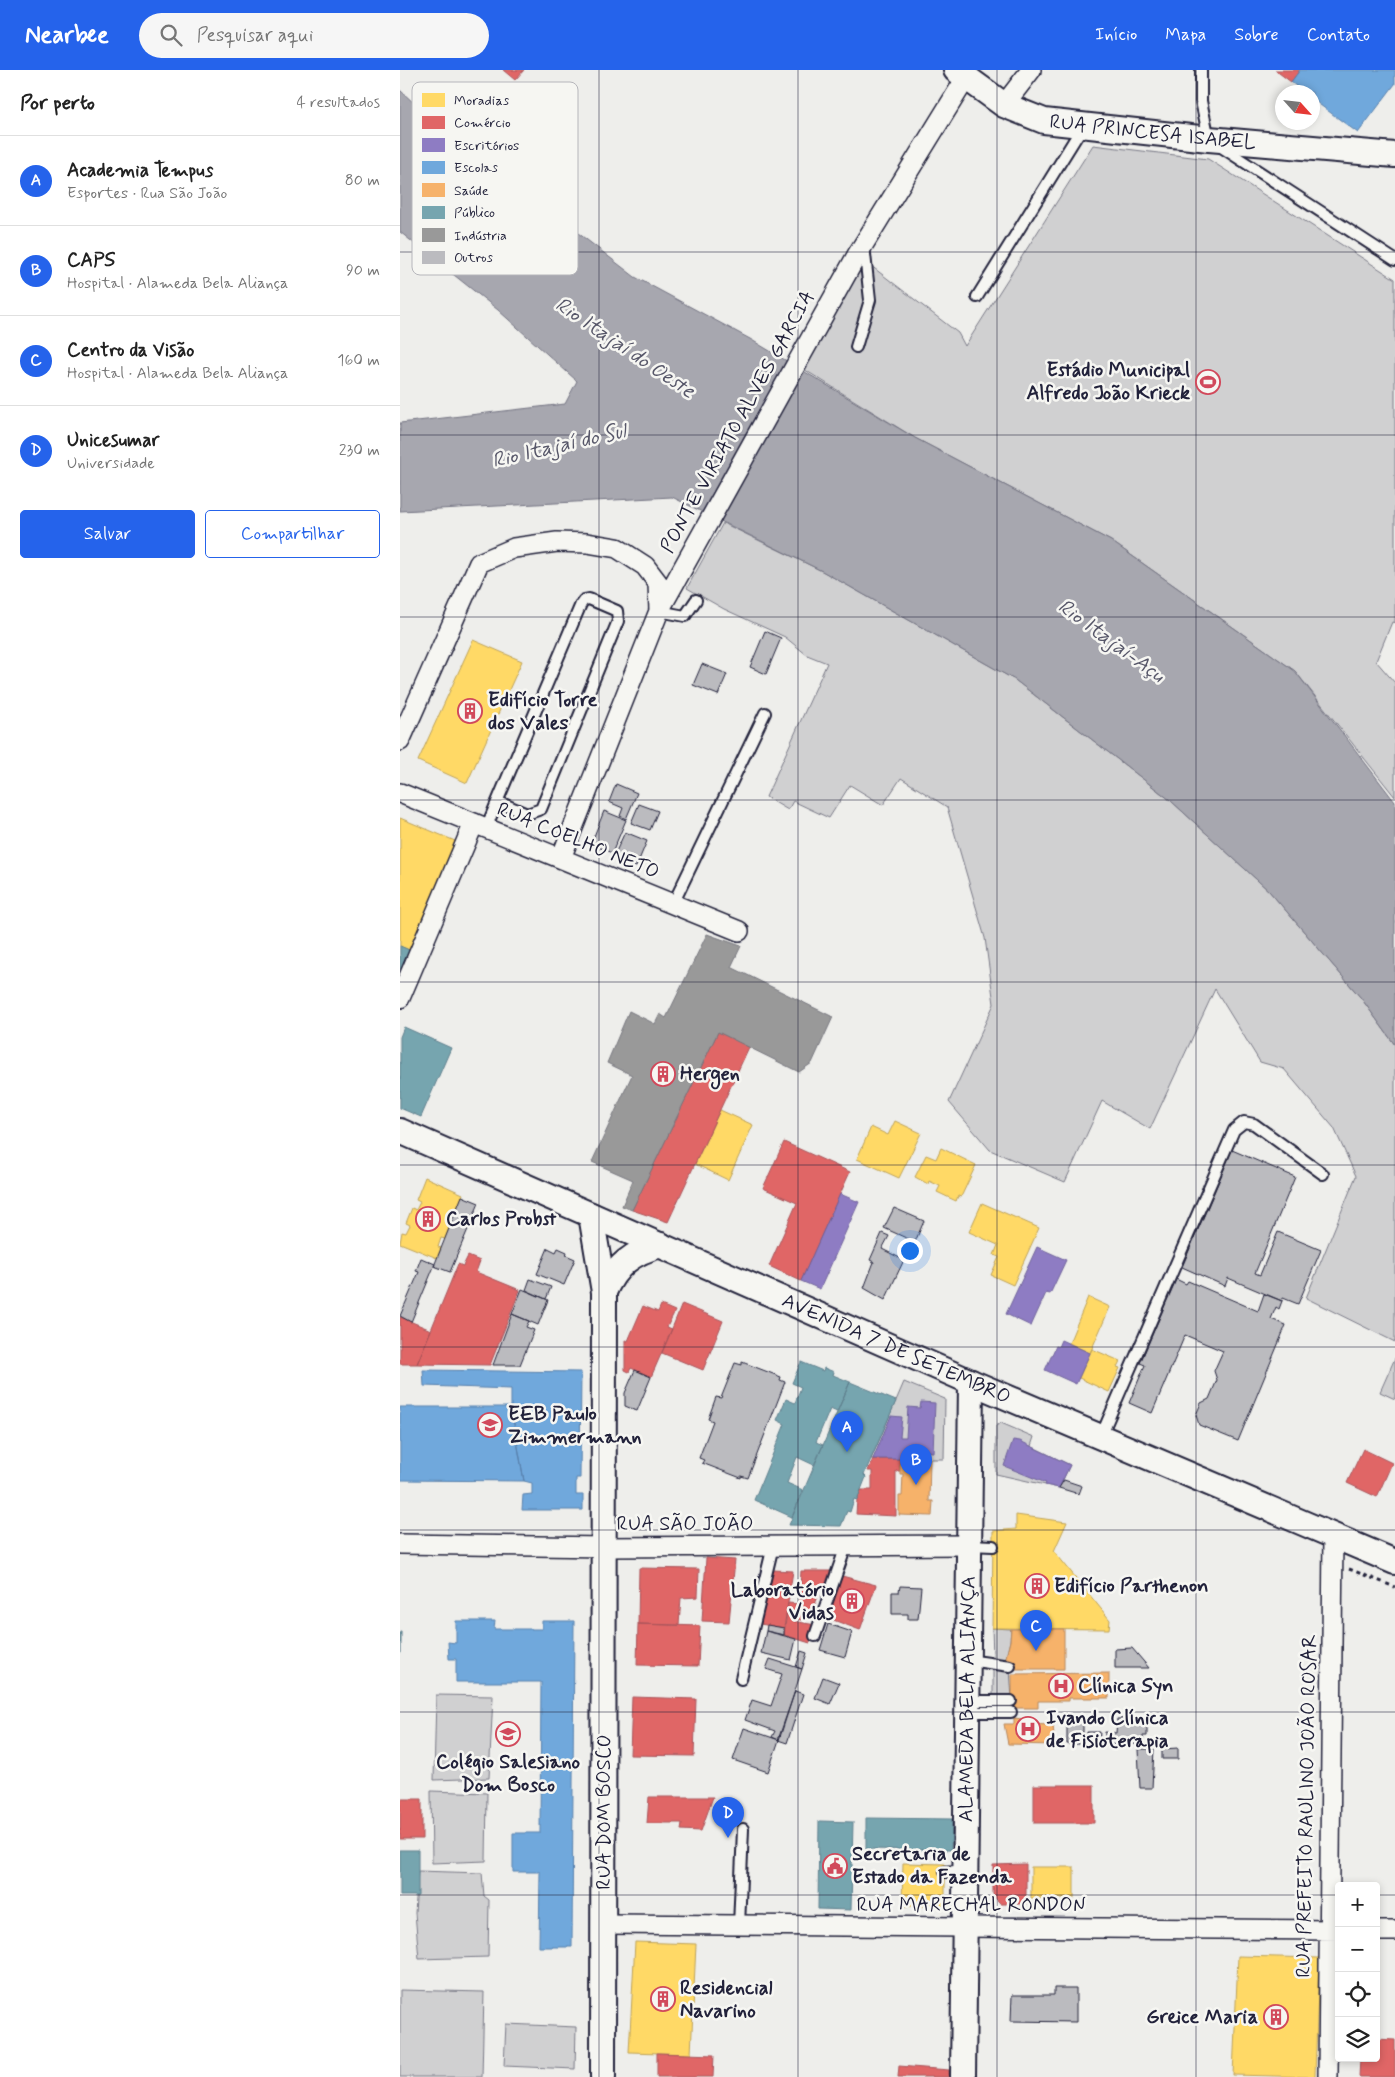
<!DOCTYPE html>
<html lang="pt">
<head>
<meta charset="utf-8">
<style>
  :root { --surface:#fff; --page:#f6f6f6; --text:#222; --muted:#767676; --line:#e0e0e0; --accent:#2563eb }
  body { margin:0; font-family:Mynerve,sans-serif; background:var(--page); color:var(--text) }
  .controls { position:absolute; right:15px; bottom:15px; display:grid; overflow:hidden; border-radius:5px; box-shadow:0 2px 8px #0003 }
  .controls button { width:45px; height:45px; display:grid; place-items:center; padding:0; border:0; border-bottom:1px solid var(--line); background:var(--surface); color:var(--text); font:25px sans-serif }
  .compass { position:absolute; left:875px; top:15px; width:45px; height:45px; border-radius:50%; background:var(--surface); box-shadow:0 2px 8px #0003; rotate:117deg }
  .you { position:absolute; left:509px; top:1180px; width:18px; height:18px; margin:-12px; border:4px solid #fff; border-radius:50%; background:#1a73e8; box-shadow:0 0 0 8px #1a73e833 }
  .badge { display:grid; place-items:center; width:32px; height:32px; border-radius:50%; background:var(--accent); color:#fff; font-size:16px; font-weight:700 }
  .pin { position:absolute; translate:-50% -41px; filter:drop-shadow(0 1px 2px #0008) }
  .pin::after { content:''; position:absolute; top:26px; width:18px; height:15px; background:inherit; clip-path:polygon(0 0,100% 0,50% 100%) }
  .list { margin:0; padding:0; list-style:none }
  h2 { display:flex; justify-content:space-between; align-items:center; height:65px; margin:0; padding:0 20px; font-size:21px }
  h2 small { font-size:16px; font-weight:400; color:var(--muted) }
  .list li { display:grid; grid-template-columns:32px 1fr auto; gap:15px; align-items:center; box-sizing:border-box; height:90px; padding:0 20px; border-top:1px solid var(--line) }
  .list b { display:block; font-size:19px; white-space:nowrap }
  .list p { margin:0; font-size:16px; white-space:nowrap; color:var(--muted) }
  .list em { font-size:16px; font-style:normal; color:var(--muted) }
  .actions { display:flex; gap:10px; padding:15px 20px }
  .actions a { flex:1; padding:11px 0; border:1px solid var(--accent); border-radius:5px; text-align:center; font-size:18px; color:var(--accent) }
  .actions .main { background:var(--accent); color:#fff }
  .icon { flex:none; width:28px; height:28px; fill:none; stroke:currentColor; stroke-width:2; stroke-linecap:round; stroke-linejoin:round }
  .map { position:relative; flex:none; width:995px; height:2007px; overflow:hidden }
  header { display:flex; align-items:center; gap:30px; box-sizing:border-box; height:70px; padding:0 25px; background:var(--accent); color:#fff }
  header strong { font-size:24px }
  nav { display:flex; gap:28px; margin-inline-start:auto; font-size:18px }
  .search { width:350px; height:45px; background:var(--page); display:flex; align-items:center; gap:12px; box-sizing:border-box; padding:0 18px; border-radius:28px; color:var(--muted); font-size:19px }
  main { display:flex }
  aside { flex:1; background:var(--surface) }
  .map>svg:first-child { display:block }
</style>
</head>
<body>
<header>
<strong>Nearbee</strong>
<div class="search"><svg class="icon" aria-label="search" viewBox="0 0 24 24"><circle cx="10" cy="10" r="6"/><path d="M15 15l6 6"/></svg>Pesquisar aqui</div>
<nav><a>Início</a><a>Mapa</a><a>Sobre</a><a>Contato</a></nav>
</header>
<main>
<aside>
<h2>Por perto<small>4 resultados</small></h2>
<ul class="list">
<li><span class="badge">A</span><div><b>Academia Tempus</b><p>Esportes · Rua São João</p></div><em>80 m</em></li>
<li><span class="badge">B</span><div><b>CAPS</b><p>Hospital · Alameda Bela Aliança</p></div><em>90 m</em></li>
<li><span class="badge">C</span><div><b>Centro da Visão</b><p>Hospital · Alameda Bela Aliança</p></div><em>160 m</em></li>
<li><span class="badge">D</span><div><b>Unicesumar</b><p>Universidade</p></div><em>230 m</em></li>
</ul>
<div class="actions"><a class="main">Salvar</a><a>Compartilhar</a></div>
</aside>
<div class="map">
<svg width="995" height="2007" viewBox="0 0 995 2007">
  <rect width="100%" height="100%" fill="#eeeeeb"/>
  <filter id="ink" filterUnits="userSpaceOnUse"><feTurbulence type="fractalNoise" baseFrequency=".02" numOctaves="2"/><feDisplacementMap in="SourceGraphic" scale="10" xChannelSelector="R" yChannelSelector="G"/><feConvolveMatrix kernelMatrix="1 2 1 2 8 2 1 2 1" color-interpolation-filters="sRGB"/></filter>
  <g filter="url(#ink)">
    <path fill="#d0d0d1" stroke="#797986" d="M693,75L808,89L995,209V553L992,552L976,591L995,613V727L895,601L711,471L515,368L405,300L457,185L558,263L565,276Z
      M323,453L422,501L615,610L770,730L869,821L961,928L995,975V1272L906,1228L956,1106L934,1058L884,999L860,992L815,919L750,1059L702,1031L665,1112L590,1080L549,1032L594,934L585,868L547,737L501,708L483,735L450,715L429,748L393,731L388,740L366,727L427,593L407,585L385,567L324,539L287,518Z
      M995,1288V1329L980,1322Z
      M504,1312L545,1329L544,1389H471Z
      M601,1353L634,1367L631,1376L670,1395L659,1418L596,1404V1356Z
      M592,1558L611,1559L610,1571L605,1591L593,1587Z
      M593,1598L610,1599L612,1629L593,1626Z
      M36,1625L93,1626L89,1708L34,1710Z
      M31,1721L87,1723L86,1791L32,1793Z
      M18,1801L82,1803L84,1826L89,1830L88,1887L19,1889L15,1843Z
      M0,1920L84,1922L82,2007H0Z
      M106,1954L176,1957L175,1999L104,1996Z"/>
    <path fill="#a7a7af" stroke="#727281" d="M0,20L33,51L235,207L350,269L515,368L711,471L895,601L995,732V975L961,928L869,821L770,730L615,610L422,501L272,427L0,441V353L165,334L177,311L98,240L0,162Z"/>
    <path fill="#ffd966" stroke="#bda259" d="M73,570L122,591L67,713L18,691Z
      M0,748L60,773L14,882L0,876Z
      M320,1040L353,1055L328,1110L295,1094Z
      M495,1051L521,1063L499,1108L457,1089L471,1057L488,1065Z
      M541,1078L576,1095L561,1127L558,1126L556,1131L537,1122L540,1116L529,1111L528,1114L515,1107L526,1085L536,1089Z
      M25,1107L63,1124L54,1145L51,1144L47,1153L50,1155L45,1169L41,1168L38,1177L41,1178L37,1188L0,1173L2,1162L6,1163L10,1155L6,1153L12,1138L16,1140L20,1132L16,1130Z
      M582,1133L639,1158L613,1215L591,1205L599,1187L594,1185L598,1175L569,1162Z
      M688,1227L710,1237L690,1283L669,1273Z
      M692,1279L720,1291L717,1297L720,1298L709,1322L679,1308Z
      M616,1445L667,1452L654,1481L710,1550L709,1559L592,1558L593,1461L616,1459Z
      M503,1793L545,1794V1836H502Z
      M631,1797H674V1828H631Z
      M235,1872L296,1874L291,1984L229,1982Z
      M838,1886L919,1888L915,2007L833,2005Z"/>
    <path fill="#e06666" stroke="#a75259" d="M103,0H124L115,10Z
      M875,0H900L891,12Z
      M318,962L349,977L268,1152L232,1140Z
      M384,1072L450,1102L401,1211L369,1196L397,1133L363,1118Z
      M68,1186L80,1191L76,1202L120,1220L90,1295L17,1294L58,1194L63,1196Z
      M282,1234L323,1251L303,1300L262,1283Z
      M261,1235L275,1241L267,1257L272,1259L251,1307L231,1298L229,1302L225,1300V1270L228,1271L243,1236L258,1242Z
      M0,1247L31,1260L17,1294H0Z
      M963,1379L992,1393L977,1427L947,1413Z
      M473,1389H500V1401H496V1446L456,1444L457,1430L461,1420H472V1401H468Z
      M306,1488L335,1490L329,1552L302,1551Z
      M239,1498L299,1499L298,1527L281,1528L279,1555L238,1554Z
      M373,1500L393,1501L384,1558L360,1554Z
      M401,1501H430L424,1518H419L417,1529L410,1547L401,1546V1550L392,1548V1551L416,1555L410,1573L384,1565L388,1533L399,1534Z
      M442,1506L476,1515L460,1560L428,1548Z
      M238,1554L300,1556L298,1596L237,1595Z
      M232,1627L296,1629L294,1686L230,1685Z
      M634,1715H694V1753H634Z
      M249,1727H313L301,1761L281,1760L282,1753H247Z
      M0,1729H22V1769H0Z
      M626,1794V1834H601L593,1826V1795Z
      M976,1969L995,1970V2007H959L960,1988H976Z
      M257,1983L314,1985L313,2007H257Z
      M499,1996L549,2000V2007H498Z"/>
    <path fill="#8e7cc3" stroke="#6e619a" d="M440,1124L459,1132L420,1219L401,1211Z
      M637,1177L666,1190L650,1224L646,1223L631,1256L606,1244Z
      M661,1270L690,1283L676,1314L645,1300L656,1276L658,1277Z
      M521,1332L535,1333L533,1382L505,1380V1389H473L491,1346L502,1347L500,1367H506L508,1337L520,1338Z
      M613,1370L620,1371L670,1395L659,1418L645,1415L646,1413L604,1396Z"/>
    <path fill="#6fa8dc" stroke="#5880ac" d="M900,0H995V14L958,63L912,29V22H904L891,12Z
      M23,1300L181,1302L180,1408H176V1425H183V1440H122L123,1425L132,1424V1413L124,1411L111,1337V1319L24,1316Z
      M0,1337H111L124,1411L0,1410Z
      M56,1551H95L94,1559H142V1551H174L172,1877H139L140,1802H113V1763H140L141,1612H56V1589H49L48,1572L56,1573Z"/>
    <path fill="#f6b26b" stroke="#b6875d" d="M500,1389H530L529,1431H533L532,1446L499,1445V1426H502L503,1404H500Z
      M611,1559H664V1599H610L605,1591L610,1571Z
      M709,1603V1628H669V1631H638V1638H612V1604Z
      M614,1648L623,1649V1654L653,1655L655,1675L608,1674L604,1654H614Z"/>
    <path fill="#76a5af" stroke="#5d7e8c" d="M0,876L14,882L6,902L0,899Z
      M4,957L51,978L21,1047L0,1038V967Z
      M401,1292L423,1301L424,1298L434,1302L433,1305L450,1312L437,1342L430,1339L416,1372L423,1375L414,1395L397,1387L387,1413L403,1420L392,1447L354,1430L385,1354L377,1350L386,1329L395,1333L401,1317L392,1313Z
      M450,1312L496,1331L464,1405L466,1407L457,1430L454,1429L450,1442L447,1441L441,1456L389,1455Z
      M0,1562H1V1583H0Z
      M466,1748L552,1749L551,1780L466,1779Z
      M419,1751L453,1752L451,1840L418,1839Z
      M0,1780H18V1826H0Z"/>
    <path fill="#999" stroke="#75757d" d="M307,864L341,876L331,897L433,947L412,993L399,1002L318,962L232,1140L222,1136L233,1110L192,1092L232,1005L207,993L229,941L255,954L260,944L266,948Z"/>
    <path fill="#bbbbbf" stroke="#22223b" d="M365,561L381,568L366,604L350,597Z
      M302,594L327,604L318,625L293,615Z
      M216,714L237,723L226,749L220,746L223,738L209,732Z
      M239,734L258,741L250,760L231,753Z
      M204,741L226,750L212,783L191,774Z
      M225,762L247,771L236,797L213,788Z
      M832,1080L895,1107L855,1203L860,1205L878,1162L921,1180L898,1234L883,1228L882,1231L828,1208L825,1216L782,1197Z
      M62,1126L79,1133L50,1202L34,1196Z
      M494,1138L524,1151L515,1172L484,1158Z
      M482,1163L489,1166L482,1179L504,1190L485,1230L464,1218L474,1192L470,1190Z
      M148,1178L156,1182L158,1178L167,1182L166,1185L175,1189L164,1215L137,1204Z
      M21,1188L35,1194L11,1252L0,1246L19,1202L16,1201Z
      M130,1209L151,1217L146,1229L126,1220Z
      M776,1209L786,1214L788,1211L858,1241L864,1224L882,1231L879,1239L876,1237L871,1249L886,1255L838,1371L799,1355L796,1345L801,1333L809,1329L817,1310L814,1301L823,1281L785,1265L752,1343L729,1333L745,1295L740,1293Z
      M122,1219L148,1230L138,1255L112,1244Z
      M112,1244L129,1251L126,1257L134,1260L120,1295H93Z
      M342,1292L381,1307L380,1310L385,1312L348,1408L341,1406V1408L302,1393L304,1390L299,1388L313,1351L308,1349L316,1327L321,1328L335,1293L342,1295Z
      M235,1300L251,1307L237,1341L225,1336V1323Z
      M664,1410L682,1416L679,1424L659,1418Z
      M500,1516L521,1517L518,1549H508V1544H492V1522H499Z
      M428,1554L452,1562L445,1587L420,1580Z
      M367,1555L384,1558V1565L366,1561Z
      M366,1561L396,1569L391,1590L361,1583Z
      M732,1578L749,1598H715V1579Z
      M401,1581L407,1583L402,1599L396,1597Z
      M370,1589L402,1599L379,1670L372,1667L375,1661L345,1650L352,1630L371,1636L382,1604L366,1599Z
      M423,1607L439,1613L430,1634L415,1628Z
      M395,1621L403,1624L387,1673L378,1670Z
      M735,1648V1651H747V1666H743V1674L705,1675V1662L716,1663L717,1649Z
      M667,1653H683V1674H667Z
      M344,1658L379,1670L368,1702L333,1690Z
      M687,1662H700L699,1674H687Z
      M778,1678V1689H762V1679Z
      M738,1679H754L752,1718H740Z
      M654,1918H676V1952L611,1951L612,1925H654Z"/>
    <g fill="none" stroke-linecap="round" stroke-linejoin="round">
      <defs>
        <path id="service" d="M801,0V31L809,69L995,190
          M577,227L683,56
          M456,277L470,230L464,175
          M259,541L285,546L296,530
          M86,758L181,534L184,530L189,529L217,541L218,551L141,739L127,744L99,732
          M273,834L365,643
          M701,1366L834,1060L844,1052L854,1054L923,1104
          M569,1475L593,1476
          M415,1566L446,1476
          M568,1590L610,1596
          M341,1609L373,1476
          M567,1631H611
          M567,1642H611
          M545,1802L565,1800
          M339,1856L343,1759"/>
        <path id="minor" d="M604,35L631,0
          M0,671L79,493L114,478L157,472L187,473L217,478L245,496L258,513L259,541
          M0,723L339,861
          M161,788L259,541L457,185L566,8
          M0,928L74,753
          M0,1474L205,1477L569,1475
          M204,1854L939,1860
          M976,1861H995
          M928,2007L933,1465"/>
        <g id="tertiary">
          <path id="s1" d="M556,0L604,35L644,51L809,69L995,85"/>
          <path id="s2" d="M0,1061L571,1312L995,1492"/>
          <path d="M191,1145L204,1222L203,2007"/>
          <path d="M204,1222C216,1195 233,1182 261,1175"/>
          <path id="s3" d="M563,2007L571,1312"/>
        </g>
      </defs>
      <use href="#service" stroke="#22223b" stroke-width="14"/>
      <use href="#minor" stroke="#22223b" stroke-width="22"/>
      <use href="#tertiary" stroke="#22223b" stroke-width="28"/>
      <path stroke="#22223b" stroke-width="3" stroke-dasharray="4 4" stroke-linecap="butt" d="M949,1499L995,1517"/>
      <use href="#service" stroke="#f6f6f2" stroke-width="10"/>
      <use href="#minor" stroke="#f6f6f2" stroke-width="19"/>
      <use href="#tertiary" stroke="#f6f6f2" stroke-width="24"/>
    </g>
  </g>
  <path fill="none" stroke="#22223b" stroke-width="1" stroke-opacity="0.55" d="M199,0V2007M398,0V2007M597,0V2007M796,0V2007M0,182H995M0,365H995M0,547H995M0,730H995M0,912H995M0,1095H995M0,1277H995M0,1460H995M0,1642H995M0,1825H939M976,1825H995"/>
  <defs>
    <symbol id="stadium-ring" viewBox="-11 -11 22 22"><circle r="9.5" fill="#f6f6f2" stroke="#d1495b" stroke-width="1.5"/><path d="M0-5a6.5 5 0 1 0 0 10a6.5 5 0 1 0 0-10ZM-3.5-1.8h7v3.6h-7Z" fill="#d1495b"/></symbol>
    <symbol id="building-ring" viewBox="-11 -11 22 22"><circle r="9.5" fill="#f6f6f2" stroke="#d1495b" stroke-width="1.5"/><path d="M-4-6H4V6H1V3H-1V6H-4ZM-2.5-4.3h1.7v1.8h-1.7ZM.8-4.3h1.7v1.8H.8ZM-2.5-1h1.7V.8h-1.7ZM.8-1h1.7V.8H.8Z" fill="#d1495b"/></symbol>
    <symbol id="school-ring" viewBox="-11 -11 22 22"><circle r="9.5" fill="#f6f6f2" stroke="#d1495b" stroke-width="1.5"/><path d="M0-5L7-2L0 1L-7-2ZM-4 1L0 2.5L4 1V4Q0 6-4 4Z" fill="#d1495b"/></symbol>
    <symbol id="hospital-ring" viewBox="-11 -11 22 22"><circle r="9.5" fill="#f6f6f2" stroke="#d1495b" stroke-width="1.5"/><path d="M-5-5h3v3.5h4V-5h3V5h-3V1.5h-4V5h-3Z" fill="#d1495b"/></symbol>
    <symbol id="civic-ring" viewBox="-11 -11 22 22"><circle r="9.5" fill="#f6f6f2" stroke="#d1495b" stroke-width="1.5"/><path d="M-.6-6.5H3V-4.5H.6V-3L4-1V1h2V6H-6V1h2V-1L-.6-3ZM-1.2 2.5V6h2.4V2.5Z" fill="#d1495b"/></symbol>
  </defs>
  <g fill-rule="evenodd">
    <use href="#stadium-ring" x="794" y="298" width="28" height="28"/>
    <use href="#building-ring" x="56" y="627" width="28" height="28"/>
    <use href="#building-ring" x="249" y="990" width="28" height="28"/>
    <use href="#building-ring" x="14" y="1135" width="28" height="28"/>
    <use href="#school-ring" x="76" y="1341" width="28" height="28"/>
    <use href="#building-ring" x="623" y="1502" width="28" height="28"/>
    <use href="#building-ring" x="438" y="1517" width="28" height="28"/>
    <use href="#hospital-ring" x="647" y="1602" width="28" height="28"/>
    <use href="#hospital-ring" x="614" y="1645" width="28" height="28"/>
    <use href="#school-ring" x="94" y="1650" width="28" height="28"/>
    <use href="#civic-ring" x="421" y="1782" width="28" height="28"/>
    <use href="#building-ring" x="249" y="1915" width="28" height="28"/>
    <use href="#building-ring" x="862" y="1933" width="28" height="28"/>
  </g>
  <g text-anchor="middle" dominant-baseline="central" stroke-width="5" stroke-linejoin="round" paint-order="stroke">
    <g font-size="20" fill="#22223b" stroke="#f6f6f2">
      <text stroke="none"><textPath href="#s1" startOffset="212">RUA PRINCESA ISABEL</textPath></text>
      <text transform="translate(338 352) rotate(-61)">PONTE VIRIATO ALVES GARCIA</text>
      <text transform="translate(178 771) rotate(22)">RUA COELHO NETO</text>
      <text stroke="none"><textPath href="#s2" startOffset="542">AVENIDA 7 DE SETEMBRO</textPath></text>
      <text x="285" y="1454">RUA SÃO JOÃO</text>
      <text stroke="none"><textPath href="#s3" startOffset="378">ALAMEDA BELA ALIANÇA</textPath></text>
      <text transform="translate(907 1736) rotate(-89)">RUA PREFEITO RAULINO JOÃO ROSAR</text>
      <text transform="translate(204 1742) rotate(-90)">RUA DOM BOSCO</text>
      <text x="571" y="1835">RUA MARECHAL RONDON</text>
    </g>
    <g font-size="20" font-weight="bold" fill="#22223b" stroke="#f6f6f2" text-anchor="start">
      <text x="790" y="300" text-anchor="end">Estádio Municipal<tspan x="790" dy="23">Alfredo João Krieck</tspan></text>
      <text x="88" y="630">Edifício Torre<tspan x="88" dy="23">dos Vales</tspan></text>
      <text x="280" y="1004">Hergen</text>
      <text x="46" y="1149">Carlos Probst</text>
      <text x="108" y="1344">EEB Paulo<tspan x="108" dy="23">Zimmermann</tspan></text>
      <text x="654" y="1516">Edifício Parthenon</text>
      <text x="434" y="1520" text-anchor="end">Laboratório<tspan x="434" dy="23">Vidas</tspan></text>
      <text x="678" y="1616">Clínica Syn</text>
      <text x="646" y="1648">Ivando Clínica<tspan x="646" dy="23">de Fisioterapia</tspan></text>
      <text x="108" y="1692" text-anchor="middle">Colégio Salesiano<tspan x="108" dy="23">Dom Bosco</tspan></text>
      <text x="452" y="1784">Secretaria de<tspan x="452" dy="23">Estado da Fazenda</tspan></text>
      <text x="280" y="1918">Residencial<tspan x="280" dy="23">Navarino</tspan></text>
      <text x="858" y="1947" text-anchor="end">Greice Maria</text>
    </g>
    <g font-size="21" font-style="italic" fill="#575769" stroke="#f6f6f2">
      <text transform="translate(225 278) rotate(34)">Rio Itajaí do Oeste</text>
      <text transform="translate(159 376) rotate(-13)">Rio Itajaí do Sul</text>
      <text transform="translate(711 571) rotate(36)">Rio Itajaí-Açu</text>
    </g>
  </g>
  <rect x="12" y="12" width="166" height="193" rx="8" fill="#f6f6f2" stroke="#b6b6bb" stroke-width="1"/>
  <rect x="22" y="23" width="23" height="14" fill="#ffd966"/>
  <rect x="22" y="46" width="23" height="13" fill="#e06666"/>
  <rect x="22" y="68" width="23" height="14" fill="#8e7cc3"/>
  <rect x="22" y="91" width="23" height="13" fill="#6fa8dc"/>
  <rect x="22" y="113" width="23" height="14" fill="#f6b26b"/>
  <rect x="22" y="136" width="23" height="13" fill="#76a5af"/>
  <rect x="22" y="158" width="23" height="14" fill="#999"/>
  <rect x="22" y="181" width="23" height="13" fill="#bbbbbf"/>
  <g font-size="14" fill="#22223b">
    <text x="54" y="35">Moradias</text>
    <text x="54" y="57">Comércio</text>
    <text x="54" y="80">Escritórios</text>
    <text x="54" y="102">Escolas</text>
    <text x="54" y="125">Saúde</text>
    <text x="54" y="147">Público</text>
    <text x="54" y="170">Indústria</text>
    <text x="54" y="192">Outros</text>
  </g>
</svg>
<div class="controls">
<button>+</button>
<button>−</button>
<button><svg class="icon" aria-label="locate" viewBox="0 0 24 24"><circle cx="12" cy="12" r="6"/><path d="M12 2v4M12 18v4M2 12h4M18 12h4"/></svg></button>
<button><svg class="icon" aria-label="layers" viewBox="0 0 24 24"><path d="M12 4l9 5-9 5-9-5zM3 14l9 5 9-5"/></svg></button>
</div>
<svg class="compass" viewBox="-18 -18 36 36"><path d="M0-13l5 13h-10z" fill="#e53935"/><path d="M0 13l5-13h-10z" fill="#767676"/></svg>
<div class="you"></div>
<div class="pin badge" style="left:447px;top:1382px">A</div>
<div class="pin badge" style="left:516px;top:1415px">B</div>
<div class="pin badge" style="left:636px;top:1581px">C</div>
<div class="pin badge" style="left:328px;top:1768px">D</div>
</div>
</main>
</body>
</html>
